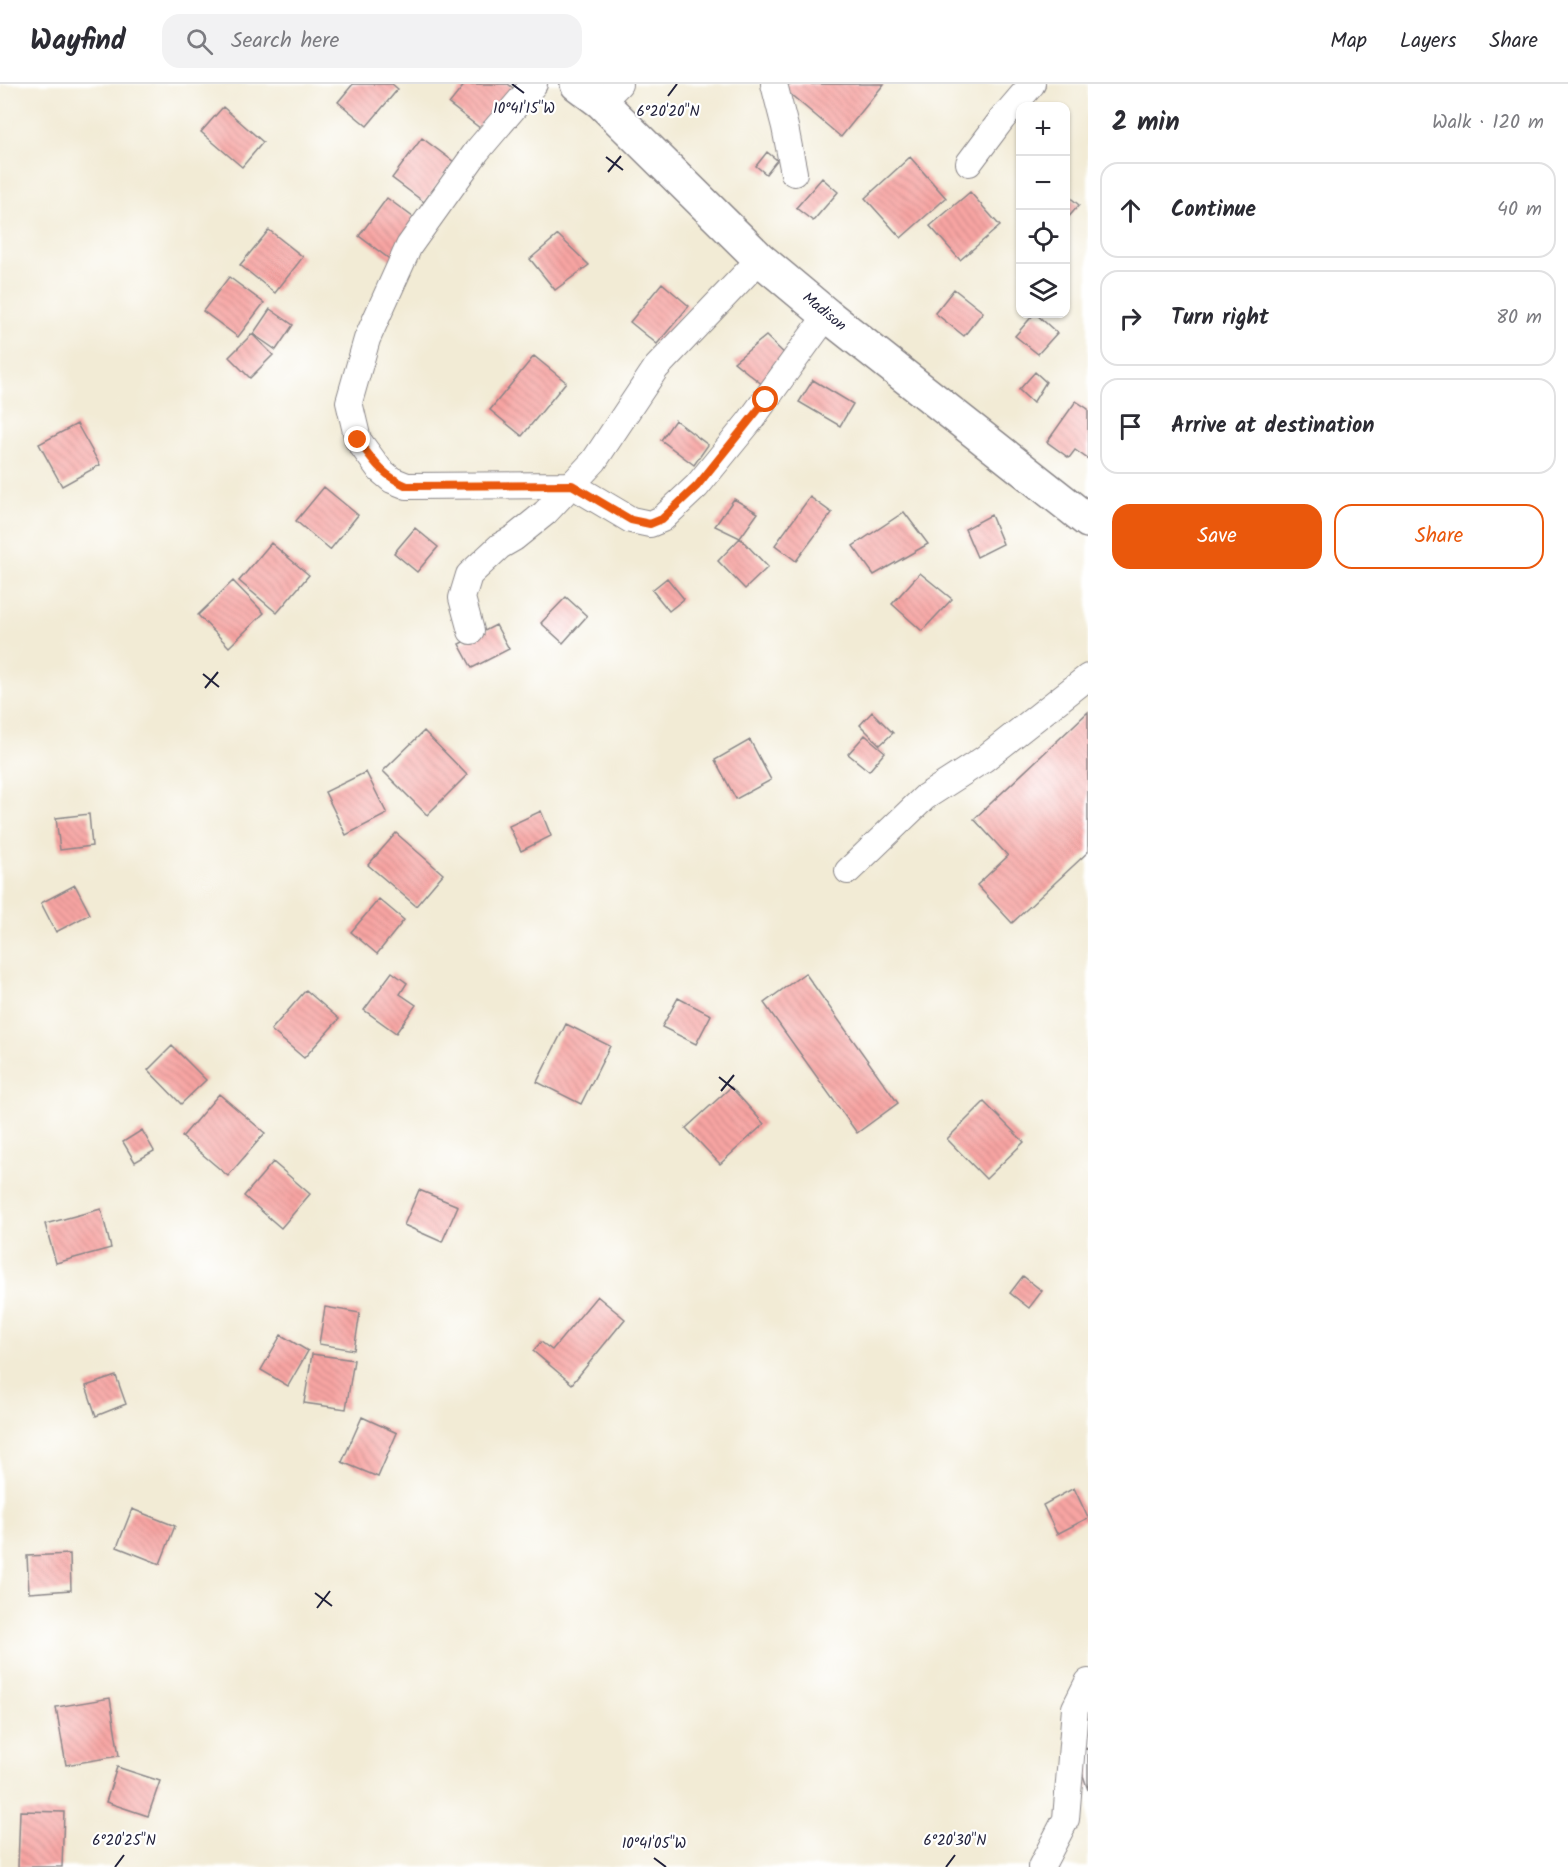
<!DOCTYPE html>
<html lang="en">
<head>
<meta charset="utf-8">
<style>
  :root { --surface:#fff; --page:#f2f2f3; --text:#2b2b33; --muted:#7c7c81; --line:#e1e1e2; --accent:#ea580c }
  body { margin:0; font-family:Kalam,sans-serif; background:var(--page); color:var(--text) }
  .controls { position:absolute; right:18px; top:18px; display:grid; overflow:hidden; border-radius:12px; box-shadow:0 2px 4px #0004 }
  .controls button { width:54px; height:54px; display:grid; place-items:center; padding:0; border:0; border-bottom:2px solid var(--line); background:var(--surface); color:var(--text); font:30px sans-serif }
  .stop { position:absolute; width:18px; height:18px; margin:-14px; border:4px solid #ea580c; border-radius:50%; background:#fff }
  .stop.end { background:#ea580c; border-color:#fff; box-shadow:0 2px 6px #0008 }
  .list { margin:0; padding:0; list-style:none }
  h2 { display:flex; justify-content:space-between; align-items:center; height:78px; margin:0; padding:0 24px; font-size:26px }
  h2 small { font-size:20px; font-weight:400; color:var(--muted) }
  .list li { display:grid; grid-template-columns:39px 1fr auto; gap:18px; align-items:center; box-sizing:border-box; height:96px; margin:0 12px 12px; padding:0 12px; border:2px solid var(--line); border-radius:18px }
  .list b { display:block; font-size:22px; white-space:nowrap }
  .list em { font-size:20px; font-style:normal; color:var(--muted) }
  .actions { display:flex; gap:12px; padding:18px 24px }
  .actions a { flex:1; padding:14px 0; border:2px solid var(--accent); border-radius:18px; text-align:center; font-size:21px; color:var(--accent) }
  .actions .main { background:var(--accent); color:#fff }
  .icon { flex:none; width:33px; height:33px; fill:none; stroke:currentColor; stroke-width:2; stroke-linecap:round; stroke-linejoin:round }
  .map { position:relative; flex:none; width:1088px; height:1783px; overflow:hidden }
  header { display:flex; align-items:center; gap:36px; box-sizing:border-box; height:84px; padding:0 30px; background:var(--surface); border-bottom:2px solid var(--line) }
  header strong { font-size:28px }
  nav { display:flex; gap:33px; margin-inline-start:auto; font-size:21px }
  .search { width:420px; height:54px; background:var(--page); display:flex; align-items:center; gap:15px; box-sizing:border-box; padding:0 21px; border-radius:18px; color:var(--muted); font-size:22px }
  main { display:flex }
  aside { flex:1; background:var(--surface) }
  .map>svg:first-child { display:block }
</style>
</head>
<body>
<header>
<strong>Wayfind</strong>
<div class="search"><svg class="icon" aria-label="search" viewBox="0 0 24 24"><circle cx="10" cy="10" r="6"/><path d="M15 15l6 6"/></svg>Search here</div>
<nav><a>Map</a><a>Layers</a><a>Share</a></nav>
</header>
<main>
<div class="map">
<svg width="1088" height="1783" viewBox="0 0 1088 1783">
  <defs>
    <pattern id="building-back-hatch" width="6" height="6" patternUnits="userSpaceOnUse" patternTransform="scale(1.5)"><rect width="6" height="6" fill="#f7a4a2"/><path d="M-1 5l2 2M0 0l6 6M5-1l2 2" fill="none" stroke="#d38d8c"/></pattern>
  </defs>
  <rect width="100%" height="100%" fill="#fff"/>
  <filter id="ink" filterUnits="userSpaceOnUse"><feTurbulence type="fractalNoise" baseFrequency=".0167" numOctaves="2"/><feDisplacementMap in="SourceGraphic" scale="12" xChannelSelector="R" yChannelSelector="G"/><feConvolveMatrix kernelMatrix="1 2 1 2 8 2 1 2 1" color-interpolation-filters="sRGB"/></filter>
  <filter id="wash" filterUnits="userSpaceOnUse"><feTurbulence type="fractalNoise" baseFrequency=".008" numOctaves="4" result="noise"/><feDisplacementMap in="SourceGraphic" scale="24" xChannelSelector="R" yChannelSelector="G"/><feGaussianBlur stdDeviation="1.35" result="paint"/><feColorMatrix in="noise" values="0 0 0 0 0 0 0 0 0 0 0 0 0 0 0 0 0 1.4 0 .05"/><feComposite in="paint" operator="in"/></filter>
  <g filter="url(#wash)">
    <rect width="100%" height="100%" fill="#f2ebd5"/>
    <g id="blocks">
      <path fill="url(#building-back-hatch)" d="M353,0H392L398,5L367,42L338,18Z
        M465,0H508L518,8L485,48L449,20Z
        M787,0H884L841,53L783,4Z
        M223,23L263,58L242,83L201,48Z
        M422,54L454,78L424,118L392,94Z
        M767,68L777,76L766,90L756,82Z
        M910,73L946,114L901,154L865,114Z
        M822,94L838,108L813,137L796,124Z
        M970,108L1000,142L960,176L930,142Z
        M1066,110L1079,121L1066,136Z
        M387,114L425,142L396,180L359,152Z
        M269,146L303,173L275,209L240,181Z
        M558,151L589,181L555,206L530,175Z
        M229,193L264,219L238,253L203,227Z
        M662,199L689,222L657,260L630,238Z
        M954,205L983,228L964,252L935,229Z
        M270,225L293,241L276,266L253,250Z
        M1034,230H1036L1057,249L1038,270L1015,252Z
        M252,250L273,271L250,294L229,273Z
        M766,252L791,276L763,301L734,278Z
        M534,272L566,298L522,352L490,326Z
        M1035,288L1046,298L1033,319L1019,306Z
        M813,296L853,320L840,342L799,318Z
        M1076,317L1088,325V375L1075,366L1069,374L1047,358Z
        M675,336L708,361L694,381L661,356Z
        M77,340L100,381L62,402L39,360Z
        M324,403L358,431L330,466L296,437Z
        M810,413L832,429L796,477L775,461Z
        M734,415L758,429L740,454L715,442Z
        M904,428L928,460L874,491L853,462Z
        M991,431L1003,460L977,473L965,445Z
        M415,444L438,463L417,488L394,469Z
        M740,454L768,483L745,505L718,477Z
        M271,459L309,491L277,529L239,497Z
        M920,489L952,515L922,547L892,520Z
        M667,494L684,515L669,527L652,506Z
        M233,497L264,529L229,563L198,531Z
        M566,513L587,532L563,559L541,539Z
        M496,541L509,565L472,584L459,560Z
        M872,628L893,649L880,661L860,641Z
        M1088,628V768L1012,839L977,801L1008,772L974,735Z
        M424,647L467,691L427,731L383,687Z
        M865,651L885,668L869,687L848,670Z
        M750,656L771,696L736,715L715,676Z
        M366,688L387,730L346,751L325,708Z
        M541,727L551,752L521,767L509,742Z
        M89,730L92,762L60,766L56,734Z
        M396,749L443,790L416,822L368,781Z
        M75,801L90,830L56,848L41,819Z
        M379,815L404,836L377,870L351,848Z
        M392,888L407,899L400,910L416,921L396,949L364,926Z
        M805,889L898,1019L857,1049L764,919Z
        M306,906L339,935L304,974L271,946Z
        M678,914L711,931L696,960L662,943Z
        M566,940L610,962L581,1020L537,998Z
        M172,962L206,996L181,1020L148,986Z
        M731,1003L764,1040L720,1080L686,1044Z
        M219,1010L265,1049L228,1092L182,1053Z
        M984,1018L1024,1058L986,1095L947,1055Z
        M142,1046L154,1067L135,1078L123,1058Z
        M273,1078L310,1110L281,1144L244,1112Z
        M419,1106L458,1122L442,1158L404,1141Z
        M101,1125L111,1164L56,1179L45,1140Z
        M1023,1192L1042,1207L1029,1224L1010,1209Z
        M597,1212L625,1235L572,1300L533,1267L541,1258L552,1266Z
        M325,1223L360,1229L354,1266L319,1260Z
        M281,1251L308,1267L288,1302L261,1286Z
        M312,1270L354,1276L346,1325L304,1319Z
        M116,1292L126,1320L96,1332L86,1302Z
        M362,1333L397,1349L378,1393L342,1378Z
        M1074,1404L1088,1434L1057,1450L1043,1421Z
        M132,1425L175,1442L160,1480L117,1463Z
        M70,1470L71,1506L29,1509L27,1472Z
        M110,1614L119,1672L66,1681L56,1623Z
        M1088,1664V1706L1075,1668Z
        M117,1683L160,1697L148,1732L106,1718Z
        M20,1727L64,1728L62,1783H18Z"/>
    </g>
  </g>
  <g filter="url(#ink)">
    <use href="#blocks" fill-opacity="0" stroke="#8a8688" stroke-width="1.5"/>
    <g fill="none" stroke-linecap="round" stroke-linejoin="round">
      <defs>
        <path id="street" d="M534,0L477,67L409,162L367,255L349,318L358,356L380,386L392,396L407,402L572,401L631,436L650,440L662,435L697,402L750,337L827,231
          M774,0L785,43L794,89
          M601,18L619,0
          M969,79L1002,35L1032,0
          M471,547L462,514L469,491L500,462L514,454L545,429L594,377L656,284L760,175
          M848,787L925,713L984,675L1088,593
          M1041,1783L1066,1735L1075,1624L1088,1598"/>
        <path id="secondary" d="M577,0L601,18L760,175L827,231L1088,437"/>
      </defs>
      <use href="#street" stroke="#8a8688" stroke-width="28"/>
      <use href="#secondary" stroke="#8a8688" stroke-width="36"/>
      <use href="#street" stroke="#fff" stroke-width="26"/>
      <use href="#secondary" stroke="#fff" stroke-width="33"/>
    </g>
  </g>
  <g fill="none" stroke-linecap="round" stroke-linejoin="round" filter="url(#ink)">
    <path stroke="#ea580c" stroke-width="8" d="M358,356C374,378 382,391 407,402L572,401L631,436L650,440L662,435L697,402L766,316"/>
  </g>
  <path fill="none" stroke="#22223b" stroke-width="2" d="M512,0L524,9M668,12L677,0M606,73L623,86M608,88L621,72M203,590L219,603M205,604L218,588M719,993L735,1006M721,1007L734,991M315,1509L332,1522M317,1524L330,1507M654,1774L666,1783M115,1783L124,1771M946,1783L955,1771"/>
  <g text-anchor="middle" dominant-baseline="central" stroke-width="4.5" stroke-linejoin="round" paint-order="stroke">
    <g font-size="15" fill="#22223b" stroke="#fff">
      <text transform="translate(824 228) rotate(39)">Madison</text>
    </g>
  </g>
  <g font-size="15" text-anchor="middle" fill="#22223b" stroke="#fff" stroke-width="4.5" stroke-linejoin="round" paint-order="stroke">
    <text x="524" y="29">10°41'15"W</text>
    <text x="668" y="32">6°20'20"N</text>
    <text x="124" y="1761">6°20'25"N</text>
    <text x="955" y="1761">6°20'30"N</text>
    <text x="654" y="1764">10°41'05"W</text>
  </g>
</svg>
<div class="controls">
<button>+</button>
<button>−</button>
<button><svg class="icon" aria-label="locate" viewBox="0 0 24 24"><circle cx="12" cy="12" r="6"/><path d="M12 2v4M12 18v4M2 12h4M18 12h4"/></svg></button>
<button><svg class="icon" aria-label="layers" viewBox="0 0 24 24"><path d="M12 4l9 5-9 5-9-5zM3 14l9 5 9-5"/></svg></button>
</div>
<div class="stop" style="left:766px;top:316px"></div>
<div class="stop end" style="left:358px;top:356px"></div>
</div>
<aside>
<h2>2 min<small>Walk · 120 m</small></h2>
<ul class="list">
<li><svg class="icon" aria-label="ahead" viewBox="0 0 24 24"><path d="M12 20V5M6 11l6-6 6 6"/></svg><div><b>Continue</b></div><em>40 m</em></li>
<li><svg class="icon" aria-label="right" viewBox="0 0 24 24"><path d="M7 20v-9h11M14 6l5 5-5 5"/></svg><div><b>Turn right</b></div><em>80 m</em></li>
<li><svg class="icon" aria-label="arrive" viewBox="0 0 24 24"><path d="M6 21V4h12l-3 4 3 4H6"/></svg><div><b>Arrive at destination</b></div></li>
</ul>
<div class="actions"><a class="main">Save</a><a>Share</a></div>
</aside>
</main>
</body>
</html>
